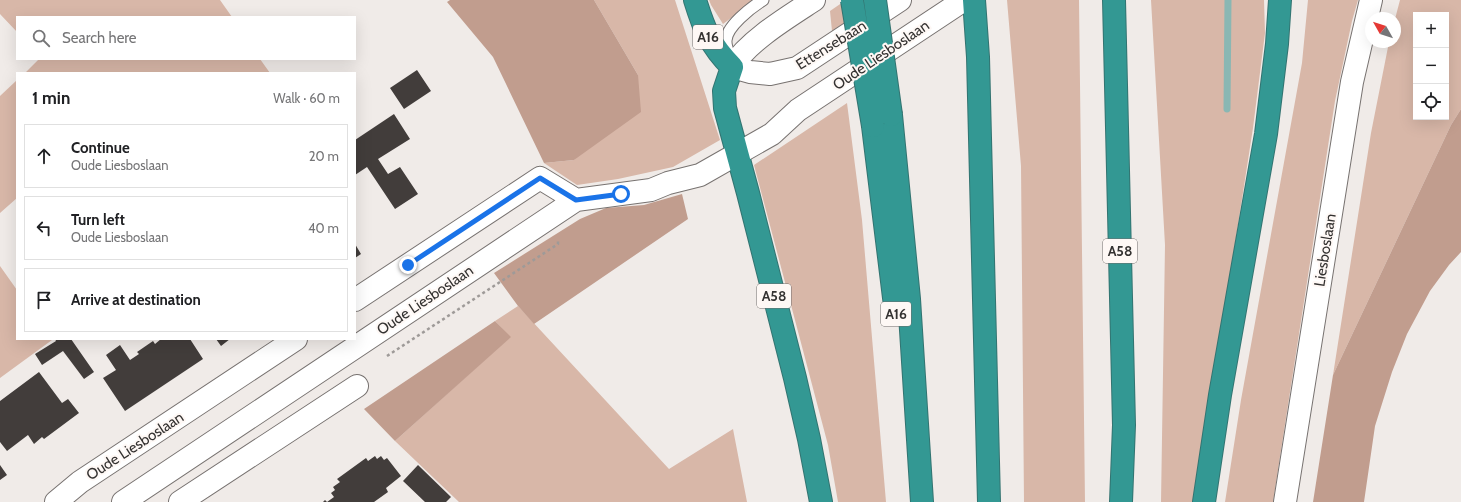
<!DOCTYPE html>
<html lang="en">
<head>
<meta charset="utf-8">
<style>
  :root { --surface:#fff; --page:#f2f2f2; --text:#202124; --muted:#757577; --line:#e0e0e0 }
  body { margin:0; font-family:Cabin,sans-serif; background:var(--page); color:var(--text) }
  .controls { position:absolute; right:12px; top:12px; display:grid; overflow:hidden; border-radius:0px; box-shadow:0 4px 16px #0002 }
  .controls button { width:36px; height:36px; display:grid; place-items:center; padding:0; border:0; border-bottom:1px solid var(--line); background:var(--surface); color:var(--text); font:20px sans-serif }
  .compass { position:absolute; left:1365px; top:12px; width:36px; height:36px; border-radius:50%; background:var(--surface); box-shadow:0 4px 16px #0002; rotate:309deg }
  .stop { position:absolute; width:12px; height:12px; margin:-9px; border:3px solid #1a73e8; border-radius:50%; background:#fff }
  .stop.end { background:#1a73e8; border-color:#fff; box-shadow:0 1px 4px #0008 }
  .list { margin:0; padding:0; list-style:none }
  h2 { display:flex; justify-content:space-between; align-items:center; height:52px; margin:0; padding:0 16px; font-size:17px }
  h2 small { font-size:13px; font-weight:400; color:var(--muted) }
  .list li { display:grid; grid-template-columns:26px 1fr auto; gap:12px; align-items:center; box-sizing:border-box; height:64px; margin:0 8px 8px; padding:0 8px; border:1px solid var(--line); border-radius:0px }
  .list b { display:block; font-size:15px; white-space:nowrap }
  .list p { margin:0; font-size:13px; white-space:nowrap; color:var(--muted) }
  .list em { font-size:13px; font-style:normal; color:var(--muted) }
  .icon { flex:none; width:22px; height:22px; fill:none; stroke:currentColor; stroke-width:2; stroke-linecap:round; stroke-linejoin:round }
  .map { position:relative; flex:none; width:1461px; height:502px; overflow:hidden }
  .search { position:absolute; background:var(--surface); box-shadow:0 4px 16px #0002; left:16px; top:16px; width:340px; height:44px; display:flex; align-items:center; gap:10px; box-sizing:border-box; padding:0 14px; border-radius:0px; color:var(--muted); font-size:15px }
  .panel { position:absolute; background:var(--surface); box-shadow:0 4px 16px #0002; left:16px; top:72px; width:340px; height:268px; border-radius:0px }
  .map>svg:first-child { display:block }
</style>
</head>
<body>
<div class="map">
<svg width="1461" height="502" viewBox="0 0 1461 502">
  <rect width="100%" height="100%" fill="#f0ebe8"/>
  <path fill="#d8b7a8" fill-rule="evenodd" d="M0,0H220L232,17H17V32L0,14Z
    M594,0H675L720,140L673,167L618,179L577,185L544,163L574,160L638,75Z
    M709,0H755L723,24L711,5Z
    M846,0H878L832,31L830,11Z
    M1007,0H1079L1085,502H1024L1021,166Z
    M1151,0H1264L1265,33L1253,128L1195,502H1161L1165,245Z
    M1308,0H1358L1352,21L1335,101L1273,502H1225L1241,400L1302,63Z
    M1400,0H1461V109L1451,125L1333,375L1371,133L1389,42H1395V19ZM1416,15H1446V117H1416Z
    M39,59H260L270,73H25Z
    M17,80V198L0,213V96Z
    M847,103L862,220L886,502H838L828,445L754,165Z
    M0,266L17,290V339L52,340L0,378Z
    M518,306L669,469L733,429L747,502H459L395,441L510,337L495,321Z"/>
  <path fill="#c19d8e" d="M450,0H594L638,75L641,112L574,160L544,163L493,57L447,2Z
    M1461,109V252L1449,265L1430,291L1407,334L1392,372L1375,426L1364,502H1313L1333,375L1451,125Z
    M682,194L688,219L534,324L518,306L494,273L580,219L606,208L644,205Z
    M495,321L511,337L395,441L364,409Z"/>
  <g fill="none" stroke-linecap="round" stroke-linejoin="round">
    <path stroke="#8ab7b3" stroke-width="7" d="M1227,109L1228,0"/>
  </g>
  <path fill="#423d3b" d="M417,70L431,91L404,109L390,88Z
    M394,114L410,139L378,159L388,174L400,167L418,194L395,209L367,167L355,175V140Z
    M355,244L361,254L355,258Z
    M55,339H71L94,372L84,379L63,351L42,365L35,354L56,341Z
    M161,339H190L203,359L125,411L103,378L116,370L106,355L120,345L130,360L139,354L137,352L153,341L155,344Z
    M216,339H230L221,346Z
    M39,372L62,403L68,399L79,413L44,439L42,437L34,444L28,435L7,451L0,442V401Z
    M375,456L377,459L381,456L384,460L387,458L401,476L386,488L388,492L374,502H323L325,500L327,502L334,497L331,493L335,490L333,487L340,482L337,479L366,458L368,461Z
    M0,465L7,475L0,480Z
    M418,465L451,497L446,502H425L403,481Z"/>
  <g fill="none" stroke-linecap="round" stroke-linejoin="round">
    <defs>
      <path id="lane" d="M730,57C729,53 726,47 726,42C725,27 752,7 763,0"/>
      <path id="street" d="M355,300L540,178L576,200
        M56,502L80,482L296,339
        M123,502L576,200L651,190L668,183L700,175L772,134L798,110L964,0
        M180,502L357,386
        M1285,502L1352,82L1371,0"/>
      <path id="secondary" d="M814,0C788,17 748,41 732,67L750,72L770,74L797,68L900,0"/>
      <path id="highway" d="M695,0C704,29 710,45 732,67L724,91L725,108L748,193L795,378L809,439L821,502
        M974,0L978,57L989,502
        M1114,0L1124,425L1121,502
        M891,115L909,299L922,502
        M873,126L896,314
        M1204,502L1220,395L1266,134L1277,44L1280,0"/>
    </defs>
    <use href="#lane" stroke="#777270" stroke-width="13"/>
    <use href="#street" stroke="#777270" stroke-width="24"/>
    <use href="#secondary" stroke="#777270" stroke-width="24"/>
    <use href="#highway" stroke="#337471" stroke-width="24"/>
    <path stroke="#9e9a98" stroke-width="2.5" stroke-dasharray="3 3" stroke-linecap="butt" d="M387,356L558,244V241"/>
    <use href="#lane" stroke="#fff" stroke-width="11"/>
    <use href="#street" stroke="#fff" stroke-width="22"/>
    <use href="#secondary" stroke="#fff" stroke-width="22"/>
    <use href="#highway" stroke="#339893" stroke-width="22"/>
    <defs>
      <path id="highway-bridge" d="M852,0L873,126
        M875,0L891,115"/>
    </defs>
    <use href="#highway-bridge" stroke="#337471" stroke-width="24" stroke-linecap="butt"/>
    <use href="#highway-bridge" stroke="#339893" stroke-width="22"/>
  </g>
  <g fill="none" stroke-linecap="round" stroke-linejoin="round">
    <path stroke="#1a73e8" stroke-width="5" d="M408,265L540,178L576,200L621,194"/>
  </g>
  <g text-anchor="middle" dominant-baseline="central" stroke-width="4" stroke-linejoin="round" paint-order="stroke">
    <g fill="#fef8f5" stroke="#716d6c" stroke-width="1">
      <rect x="693" y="25" width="30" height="24" rx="3"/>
      <rect x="1103" y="239" width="34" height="24" rx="3"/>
      <rect x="757" y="284" width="34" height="24" rx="3"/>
      <rect x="881" y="302" width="30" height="24" rx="3"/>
    </g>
    <g font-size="14" font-weight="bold" fill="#343231">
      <text x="708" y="37">A16</text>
      <text x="1120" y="251">A58</text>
      <text x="774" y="296">A58</text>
      <text x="896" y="314">A16</text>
    </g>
    <g font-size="15" fill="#343231" stroke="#fef8f5">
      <text transform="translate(831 45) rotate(-32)">Ettensebaan</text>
      <text transform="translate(881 55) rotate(-34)">Oude Liesboslaan</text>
      <text transform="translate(1325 250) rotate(-81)">Liesboslaan</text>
      <text transform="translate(425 300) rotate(-34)">Oude Liesboslaan</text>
      <text transform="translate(135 446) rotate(-33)">Oude Liesboslaan</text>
    </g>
  </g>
</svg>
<div class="controls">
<button>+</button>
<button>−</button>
<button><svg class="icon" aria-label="locate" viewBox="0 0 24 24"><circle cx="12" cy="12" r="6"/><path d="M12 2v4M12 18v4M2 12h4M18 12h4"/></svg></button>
</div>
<svg class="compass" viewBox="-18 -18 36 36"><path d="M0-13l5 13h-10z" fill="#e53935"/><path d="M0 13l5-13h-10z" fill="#757577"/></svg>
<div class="stop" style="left:621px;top:194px"></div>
<div class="stop end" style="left:408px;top:265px"></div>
<div class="search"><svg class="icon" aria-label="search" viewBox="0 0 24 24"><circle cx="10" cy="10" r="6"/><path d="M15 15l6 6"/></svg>Search here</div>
<section class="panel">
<h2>1 min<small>Walk · 60 m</small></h2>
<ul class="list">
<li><svg class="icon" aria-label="ahead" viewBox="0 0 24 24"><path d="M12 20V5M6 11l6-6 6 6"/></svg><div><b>Continue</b><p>Oude Liesboslaan</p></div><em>20 m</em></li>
<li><svg class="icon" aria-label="left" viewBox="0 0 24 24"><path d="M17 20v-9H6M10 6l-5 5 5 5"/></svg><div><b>Turn left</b><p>Oude Liesboslaan</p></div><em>40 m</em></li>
<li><svg class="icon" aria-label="arrive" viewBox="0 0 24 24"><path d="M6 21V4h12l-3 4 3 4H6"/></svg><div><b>Arrive at destination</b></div></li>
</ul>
</section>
</div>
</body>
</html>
